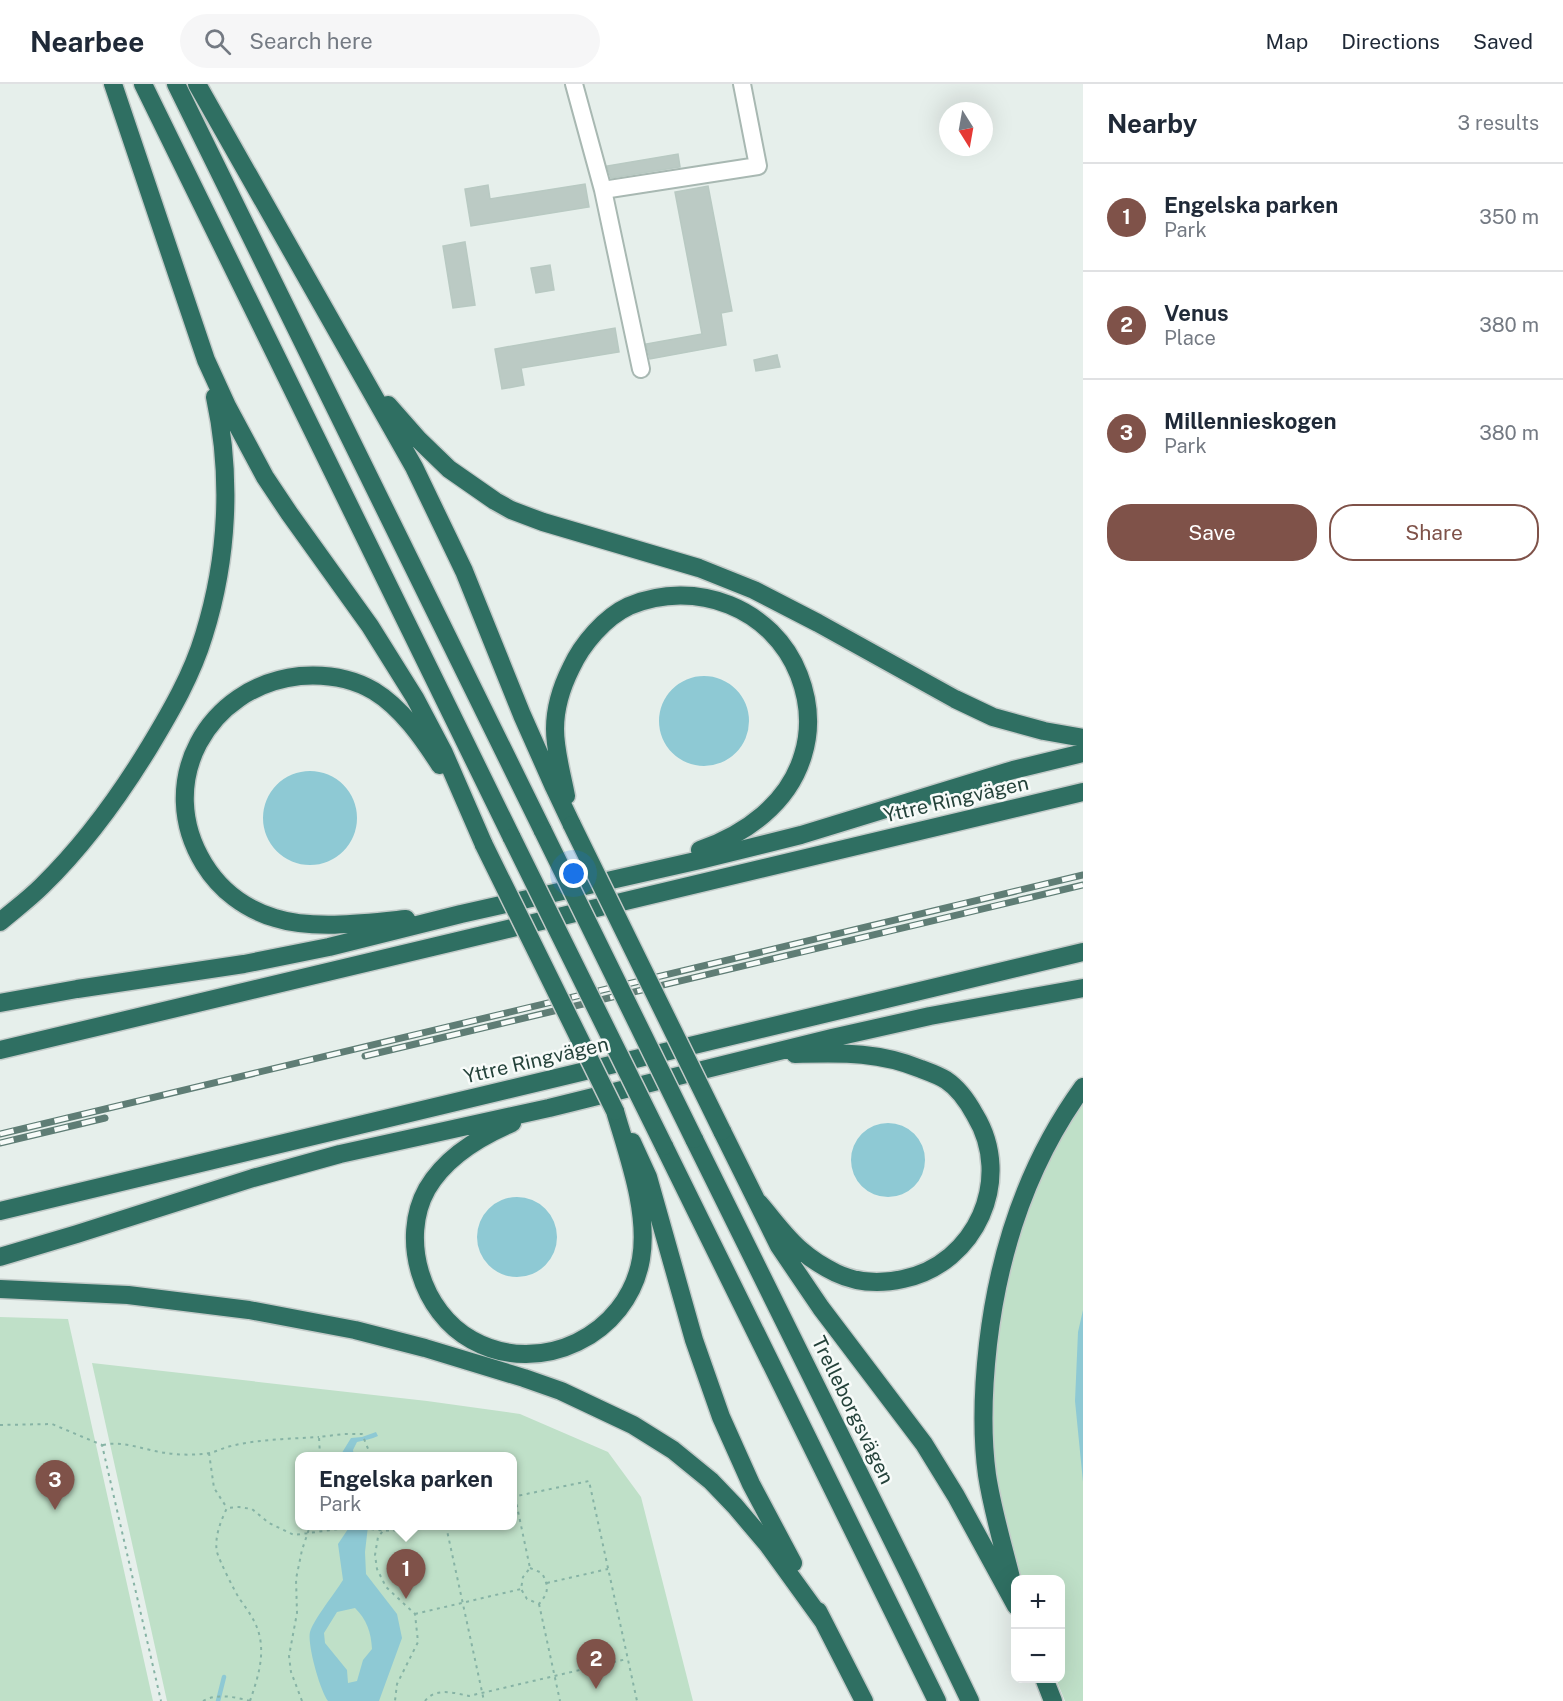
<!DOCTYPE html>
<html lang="en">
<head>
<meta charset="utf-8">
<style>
  :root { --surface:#fff; --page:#f6f6f7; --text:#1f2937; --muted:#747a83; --line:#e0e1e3; --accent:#7f5249 }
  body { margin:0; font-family:"Public Sans",sans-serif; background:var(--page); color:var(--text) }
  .controls { position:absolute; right:18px; bottom:18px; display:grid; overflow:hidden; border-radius:12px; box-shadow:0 6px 24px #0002 }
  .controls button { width:54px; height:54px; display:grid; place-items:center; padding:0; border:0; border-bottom:2px solid var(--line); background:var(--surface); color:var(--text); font:30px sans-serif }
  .compass { position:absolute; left:939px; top:18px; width:54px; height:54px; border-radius:50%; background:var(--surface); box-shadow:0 6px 24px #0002; rotate:169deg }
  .you { position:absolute; left:574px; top:790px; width:21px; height:21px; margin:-15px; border:4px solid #fff; border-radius:50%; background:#1a73e8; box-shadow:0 0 0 9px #1a73e833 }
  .badge { display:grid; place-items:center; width:39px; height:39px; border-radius:50%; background:var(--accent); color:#fff; font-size:20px; font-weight:700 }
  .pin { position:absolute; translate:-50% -50px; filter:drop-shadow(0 2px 3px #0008) }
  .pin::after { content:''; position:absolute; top:32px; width:21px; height:18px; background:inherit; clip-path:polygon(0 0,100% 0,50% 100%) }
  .popup { position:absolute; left:295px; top:1368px; width:222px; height:78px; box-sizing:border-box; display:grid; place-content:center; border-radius:12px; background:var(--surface); filter:drop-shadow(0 2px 4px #0005); font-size:20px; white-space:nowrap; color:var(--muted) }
  .popup b { font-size:22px; color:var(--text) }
  .popup::after { content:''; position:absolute; left:50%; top:100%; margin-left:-12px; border:12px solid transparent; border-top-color:var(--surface) }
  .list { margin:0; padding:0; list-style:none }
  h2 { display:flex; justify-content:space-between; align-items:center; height:78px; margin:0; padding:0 24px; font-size:26px }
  h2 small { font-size:20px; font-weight:400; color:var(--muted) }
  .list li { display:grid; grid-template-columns:39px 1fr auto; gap:18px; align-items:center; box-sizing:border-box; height:108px; padding:0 24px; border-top:2px solid var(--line) }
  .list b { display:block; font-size:22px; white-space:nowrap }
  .list p { margin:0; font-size:20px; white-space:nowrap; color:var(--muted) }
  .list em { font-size:20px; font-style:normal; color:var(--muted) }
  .actions { display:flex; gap:12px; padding:18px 24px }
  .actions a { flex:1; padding:14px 0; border:2px solid var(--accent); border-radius:24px; text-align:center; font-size:21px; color:var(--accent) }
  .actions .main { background:var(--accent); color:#fff }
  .icon { flex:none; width:33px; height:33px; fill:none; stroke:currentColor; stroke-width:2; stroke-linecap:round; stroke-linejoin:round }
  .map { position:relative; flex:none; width:1083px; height:1617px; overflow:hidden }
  header { display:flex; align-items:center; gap:36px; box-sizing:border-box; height:84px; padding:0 30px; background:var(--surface); border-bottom:2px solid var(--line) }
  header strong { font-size:28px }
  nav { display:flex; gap:33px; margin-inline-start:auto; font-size:21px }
  .search { width:420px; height:54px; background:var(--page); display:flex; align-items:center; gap:15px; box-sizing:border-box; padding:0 21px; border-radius:33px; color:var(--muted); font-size:22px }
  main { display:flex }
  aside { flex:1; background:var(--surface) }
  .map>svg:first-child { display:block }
</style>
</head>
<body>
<header>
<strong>Nearbee</strong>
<div class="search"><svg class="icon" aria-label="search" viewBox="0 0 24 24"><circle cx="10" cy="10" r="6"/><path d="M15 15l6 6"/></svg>Search here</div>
<nav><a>Map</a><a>Directions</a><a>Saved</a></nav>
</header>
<main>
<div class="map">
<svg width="1083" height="1617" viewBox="0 0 1083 1617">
  <rect width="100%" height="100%" fill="#e6efeb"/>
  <path fill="#bfe0c8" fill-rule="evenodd" d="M1083,1015V1617H1065L1056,1595L1060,1594V1496H1018L1002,1427L995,1379L992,1315L997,1242L1013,1164L1047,1075Z
    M0,1233L68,1235L153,1617H0Z
    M92,1279L427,1317L520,1330L608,1368L641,1413L693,1617H167ZM300,1372H512V1442H300Z"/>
  <path fill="#8ec9d4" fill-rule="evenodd" d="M659 637a45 45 0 1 1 90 0a45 45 0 1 1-90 0Z
    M263 734a47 47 0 1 1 94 0a47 47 0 1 1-94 0Z
    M851 1076a37 37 0 1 1 74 0a37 37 0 1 1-74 0Z
    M477 1153a40 40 0 1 1 80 0a40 40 0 1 1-80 0Z
    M1083,1226V1398L1075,1317L1078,1248Z
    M376,1348L378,1352C372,1355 364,1356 357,1358L353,1366L354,1372H340L351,1354L362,1353Z
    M350,1442H368L365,1468L366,1490L397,1530L402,1554L379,1617H328C320,1607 307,1560 310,1548C314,1535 335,1509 343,1496L338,1460ZM355,1524C367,1536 371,1548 372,1565L363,1576L357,1597L348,1599L347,1586L325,1559L324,1549L337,1528Z"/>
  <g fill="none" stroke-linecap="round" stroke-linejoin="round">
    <path stroke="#8ec9d4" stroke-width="4.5" d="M218,1617L224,1593"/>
  </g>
  <path fill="#bbcac4" stroke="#b8c9c2" stroke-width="1.5" d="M678,70L680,83L611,94L607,82Z
    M585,100L589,123L471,142L465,105L488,101L490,115Z
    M708,102L732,227L721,229L726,261L650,275L646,260L702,250L675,108Z
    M465,158L475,221L453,224L443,162Z
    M550,181L554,206L536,209L531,184Z
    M615,244L619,268L521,284L524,301L502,305L495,265Z
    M777,271L780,283L756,287L754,276Z"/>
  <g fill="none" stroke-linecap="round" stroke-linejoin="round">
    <defs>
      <path id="minor" d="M574,0L603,106
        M641,285L603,106L758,82L742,0"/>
      <path id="highway" d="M113,0L206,276L227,322L265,393L289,429L370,542L415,614L444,669L484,761
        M143,0L512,754
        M176,0L543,747
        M197,0L414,383L464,487L522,631L554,703L572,741
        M388,321L418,355L449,385L495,417L511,426L543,438L699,484L754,506L818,539L955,615L993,633L1044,647L1083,654
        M566,712C562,690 555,668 555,645C555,625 562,602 571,584C582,560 605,533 629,522C696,494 773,524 799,591C809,617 811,645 803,671C789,719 746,750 700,766
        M406,835C367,839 312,846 275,834C245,825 220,806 204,780C154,699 207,602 300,592C326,590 352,594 374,607C402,624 423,655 440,681
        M0,838C14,826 29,815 42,802C84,761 119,713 150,662C171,627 192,591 204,551C228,474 232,392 215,313
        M0,919L77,905L244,880L329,863L461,830L700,776L801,751L1013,686L1083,669
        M0,966L1083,708
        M512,1039C479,1053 445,1074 427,1105C399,1155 422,1229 472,1256C540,1294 628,1251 641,1175C649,1128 628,1072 615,1027
        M722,1047L779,1162L821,1224L924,1360L956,1412L1016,1522
        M694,1055L910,1492L970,1617
        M632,1058L648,1093L694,1256L721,1333L751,1400L793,1479
        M664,1062L937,1617
        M759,1119C773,1135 786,1154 802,1167C812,1176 824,1183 836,1189C857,1199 881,1200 903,1195C976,1180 1014,1095 975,1031C968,1018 958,1004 946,996C938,991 929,988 921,985C878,967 840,969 795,970
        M0,1127L1083,868
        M0,1173L77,1150L253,1094L340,1070L549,1024L832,954L930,932L1083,904
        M0,1205L128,1211L249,1226L355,1246L425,1264L524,1294L561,1307L633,1341L673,1366L711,1397L735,1422L768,1461L823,1537
        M1014,1506C1005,1468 993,1430 987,1391C981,1347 983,1304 988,1260C999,1166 1027,1080 1083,1003
        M818,1527L864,1617
        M1044,1594L1053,1617"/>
    </defs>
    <use href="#minor" stroke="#a8b8b2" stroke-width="20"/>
    <use href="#highway" stroke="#c2cac8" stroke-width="21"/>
    <path stroke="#86b3a5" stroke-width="2" stroke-dasharray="3 4.5" stroke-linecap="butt" d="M0,1341L52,1340L102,1361L161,1617
      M103,1361C124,1356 146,1367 167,1369C178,1371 192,1371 204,1370C214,1369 222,1364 231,1362C259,1355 290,1355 319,1353
      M209,1369L214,1404L227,1424
      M320,1372L319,1353L344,1350H362L371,1372
      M512,1413L589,1397L637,1617
      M515,1413L530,1484
      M387,1442L378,1453L375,1471L377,1485L386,1503L415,1530L418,1558L397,1600L395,1617
      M446,1442L484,1617
      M371,1445C390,1448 408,1446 427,1442
      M530,1484L542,1489C549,1503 549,1508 539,1520L527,1515L521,1505L523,1493Z
      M547,1499L608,1485
      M539,1520L560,1617
      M415,1530L521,1505
      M203,1617C217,1609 235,1613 250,1617
      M250,1617C257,1596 264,1576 260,1554C257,1538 248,1527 239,1514C234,1506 219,1476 217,1468C214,1454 221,1436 227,1424L239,1423L252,1425L269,1439L294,1451L346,1444
      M302,1617L291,1588L289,1572L297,1529L296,1495L302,1466L310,1442
      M425,1617C435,1603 455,1609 469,1612L627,1575"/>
    <use href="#minor" stroke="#fff" stroke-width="16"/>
    <use href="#highway" stroke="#2f6f62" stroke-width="18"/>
    <defs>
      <path id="rail" d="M365,972L1083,801
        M0,1050L1083,791
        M0,1059L105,1034"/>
    </defs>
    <use href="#rail" stroke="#5f7d75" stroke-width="7"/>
    <use href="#rail" stroke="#f7fbf9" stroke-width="4.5" stroke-dasharray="14" stroke-linecap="butt"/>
    <defs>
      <path id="highway-bridge" d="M572,741L722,1047
        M543,747L694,1055
        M512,754L664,1062
        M484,761L615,1027"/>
    </defs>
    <use href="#highway-bridge" stroke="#c2cac8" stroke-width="21" stroke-linecap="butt"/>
    <use href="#highway-bridge" stroke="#2f6f62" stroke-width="18"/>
  </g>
  <g text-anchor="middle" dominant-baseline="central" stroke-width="5" stroke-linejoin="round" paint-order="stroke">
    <g font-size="20" fill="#24423a" stroke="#f7fbf9">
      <text transform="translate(956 715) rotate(-13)">Yttre Ringvägen</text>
      <text transform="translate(536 976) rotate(-13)">Yttre Ringvägen</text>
      <text transform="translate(853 1326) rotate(64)">Trelleborgsvägen</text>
    </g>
  </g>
</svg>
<div class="controls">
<button>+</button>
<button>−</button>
</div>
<svg class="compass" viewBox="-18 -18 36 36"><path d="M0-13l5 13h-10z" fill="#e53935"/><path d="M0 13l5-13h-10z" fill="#747a83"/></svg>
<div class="you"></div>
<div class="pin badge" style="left:406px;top:1515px">1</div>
<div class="popup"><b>Engelska parken</b>Park</div>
<div class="pin badge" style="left:596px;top:1605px">2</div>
<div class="pin badge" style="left:55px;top:1426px">3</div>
</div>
<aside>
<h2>Nearby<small>3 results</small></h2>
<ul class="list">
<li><span class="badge">1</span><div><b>Engelska parken</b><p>Park</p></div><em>350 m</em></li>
<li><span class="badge">2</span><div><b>Venus</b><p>Place</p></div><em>380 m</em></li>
<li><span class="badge">3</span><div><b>Millennieskogen</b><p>Park</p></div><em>380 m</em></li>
</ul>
<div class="actions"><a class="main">Save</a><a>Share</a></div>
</aside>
</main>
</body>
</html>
